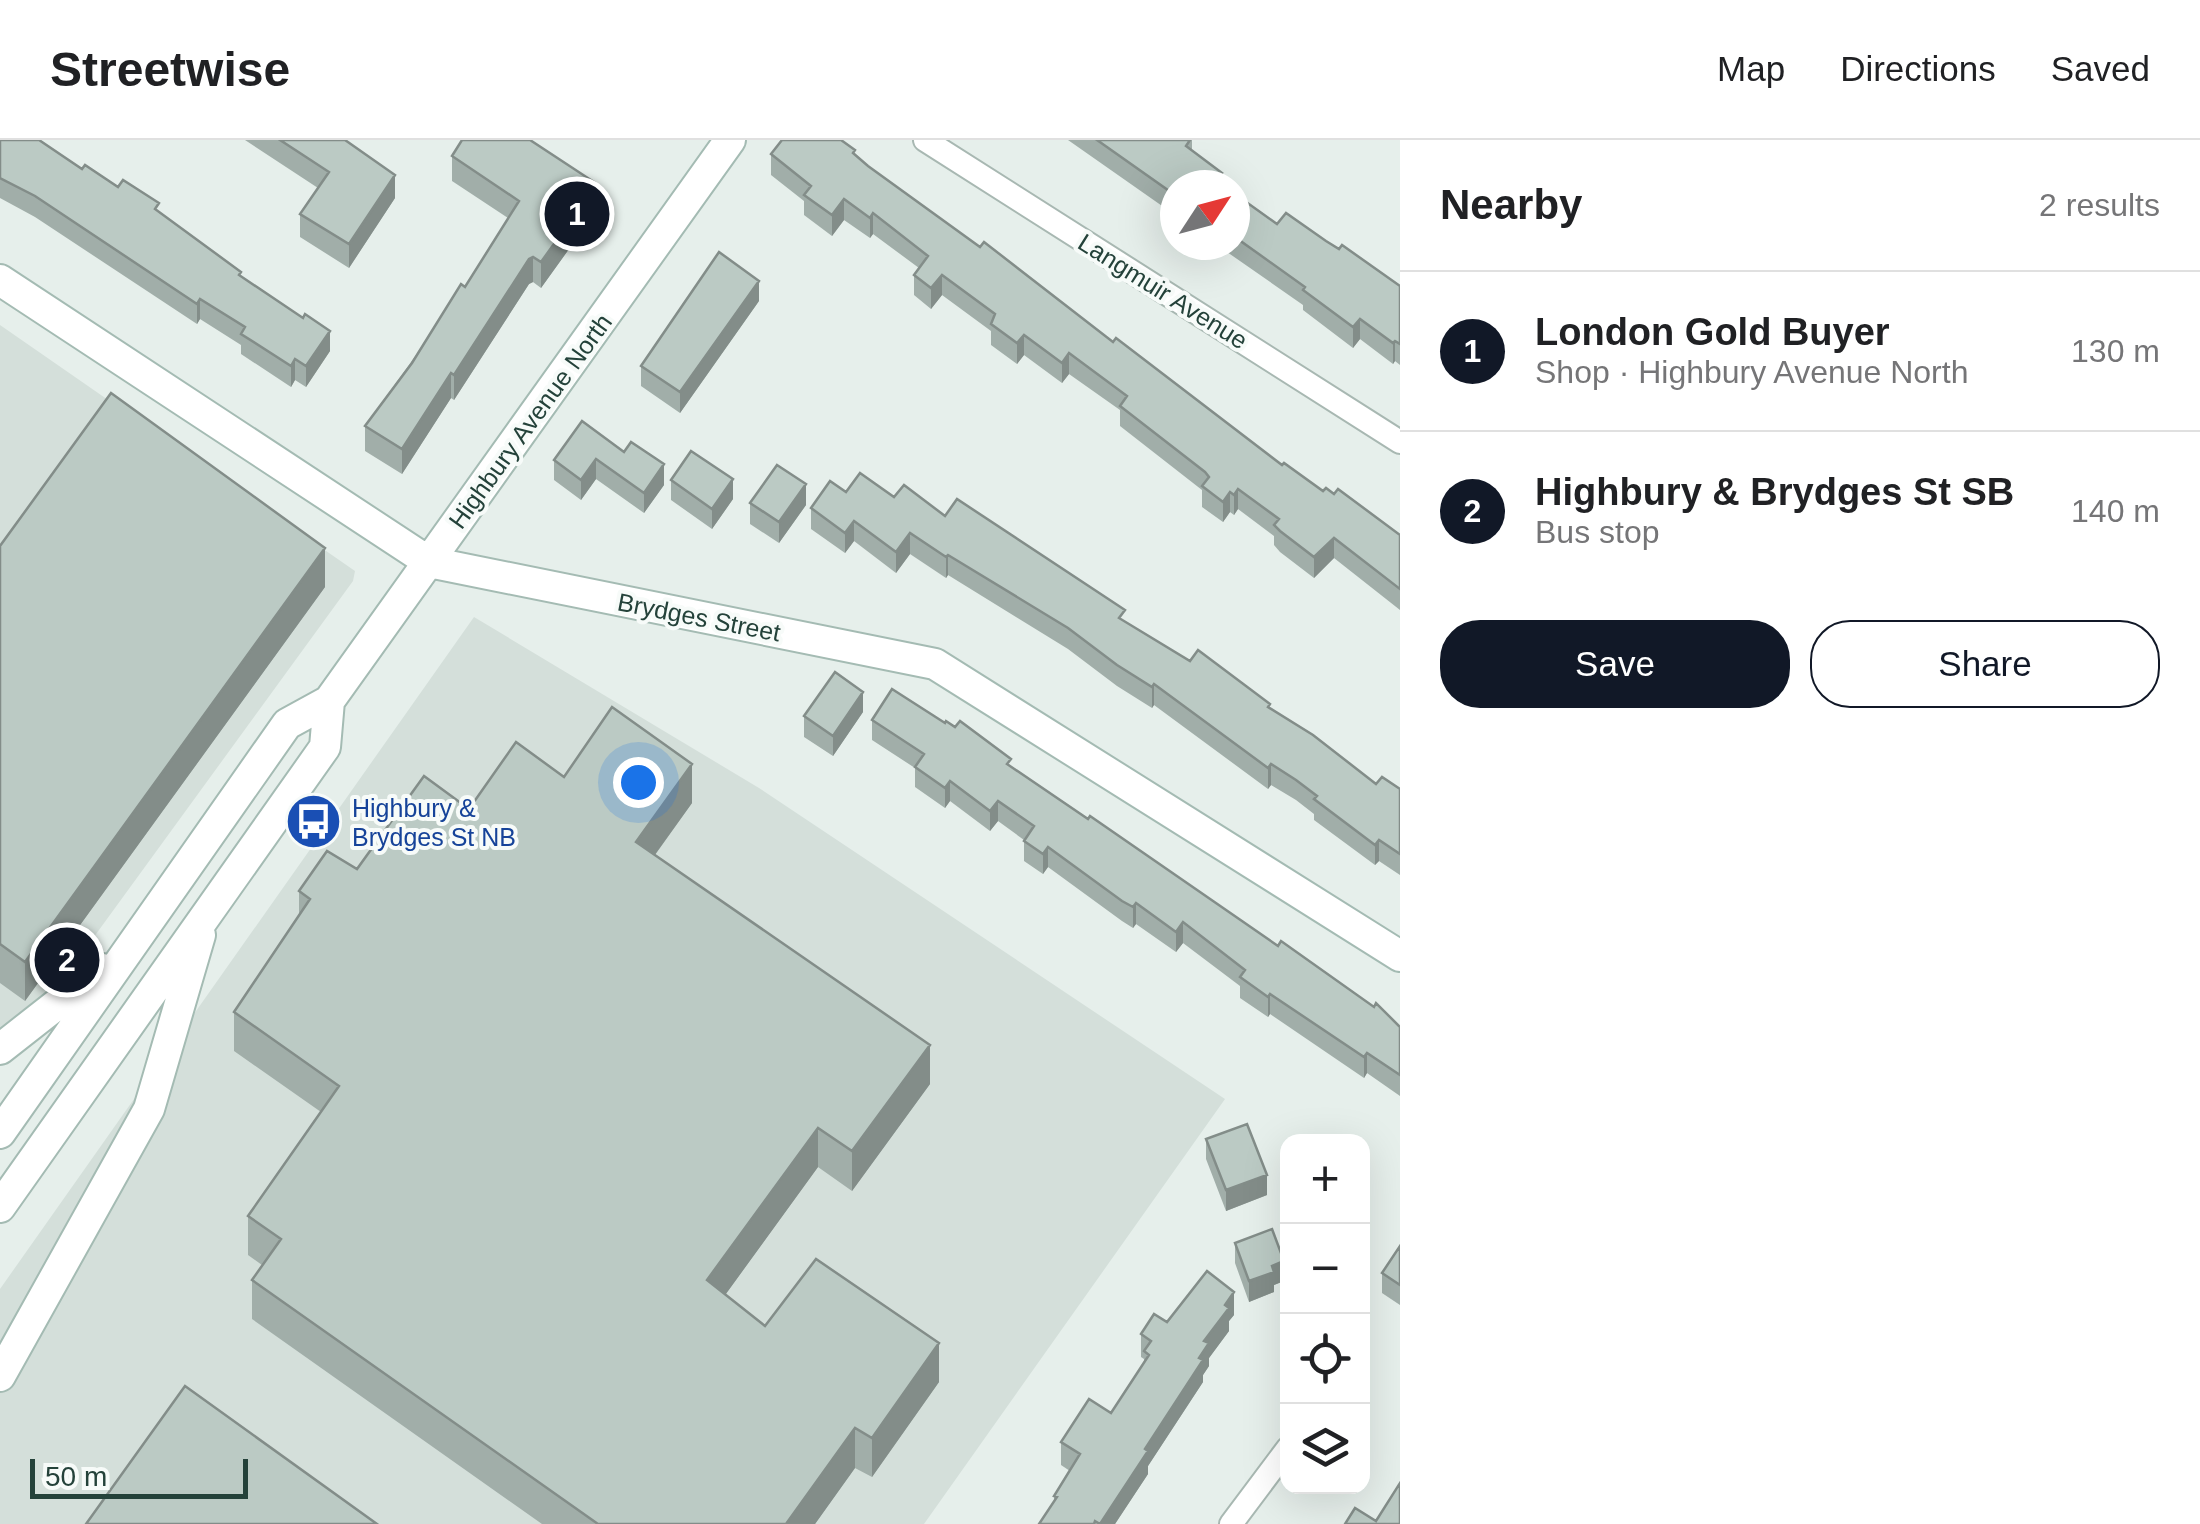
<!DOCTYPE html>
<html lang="en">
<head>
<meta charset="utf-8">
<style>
  :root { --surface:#fff; --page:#f2f2f2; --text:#202124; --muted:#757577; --line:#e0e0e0; --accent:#111827 }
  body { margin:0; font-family:Helvetica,sans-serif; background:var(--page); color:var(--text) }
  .controls { position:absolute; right:30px; bottom:30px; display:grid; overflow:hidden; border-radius:20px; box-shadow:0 10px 40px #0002 }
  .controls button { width:90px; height:90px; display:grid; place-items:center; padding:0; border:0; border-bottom:2px solid var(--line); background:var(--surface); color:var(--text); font:50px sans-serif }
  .compass { position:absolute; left:1160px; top:30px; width:90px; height:90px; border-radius:50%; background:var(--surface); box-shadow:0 10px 40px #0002; rotate:54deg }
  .scale { position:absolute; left:30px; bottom:25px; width:218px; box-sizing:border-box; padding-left:10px; border:5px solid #24423a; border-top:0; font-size:28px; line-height:35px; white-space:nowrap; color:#24423a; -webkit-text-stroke:8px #f7fbf9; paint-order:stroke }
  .you { position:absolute; left:638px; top:642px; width:35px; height:35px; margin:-25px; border:8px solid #fff; border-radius:50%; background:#1a73e8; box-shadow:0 0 0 15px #1a73e833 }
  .badge { display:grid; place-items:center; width:65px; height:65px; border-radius:50%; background:var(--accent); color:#fff; font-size:32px; font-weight:700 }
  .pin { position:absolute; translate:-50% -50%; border:5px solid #fff; box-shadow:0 2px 10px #0006 }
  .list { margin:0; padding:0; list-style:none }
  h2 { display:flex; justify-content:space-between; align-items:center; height:130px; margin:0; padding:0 40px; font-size:42px }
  h2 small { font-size:32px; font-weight:400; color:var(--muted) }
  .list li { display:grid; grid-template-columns:65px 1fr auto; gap:30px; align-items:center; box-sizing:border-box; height:160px; padding:0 40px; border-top:2px solid var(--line) }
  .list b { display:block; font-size:38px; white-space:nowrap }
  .list p { margin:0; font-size:32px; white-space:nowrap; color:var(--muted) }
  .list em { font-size:32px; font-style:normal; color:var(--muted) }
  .actions { display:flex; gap:20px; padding:30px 40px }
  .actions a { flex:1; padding:22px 0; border:2px solid var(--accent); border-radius:40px; text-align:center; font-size:35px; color:var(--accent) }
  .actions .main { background:var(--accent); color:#fff }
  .icon { flex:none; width:55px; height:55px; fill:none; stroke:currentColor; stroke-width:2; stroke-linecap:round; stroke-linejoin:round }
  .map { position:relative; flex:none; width:1400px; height:1384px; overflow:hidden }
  header { display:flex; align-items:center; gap:60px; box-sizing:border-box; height:140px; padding:0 50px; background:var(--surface); border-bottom:2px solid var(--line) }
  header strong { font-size:48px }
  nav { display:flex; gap:55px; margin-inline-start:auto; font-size:35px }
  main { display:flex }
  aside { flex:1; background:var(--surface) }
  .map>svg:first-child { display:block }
</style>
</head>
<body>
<header>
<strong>Streetwise</strong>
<nav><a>Map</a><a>Directions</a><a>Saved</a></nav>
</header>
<main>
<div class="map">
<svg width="1400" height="1384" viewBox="0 0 1400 1384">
  <rect width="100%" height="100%" fill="#e6efeb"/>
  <path fill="#d4dfda" d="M0,185L355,431L353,441L0,926Z
    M474,477L759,648L1225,959L924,1384H0V1149Z"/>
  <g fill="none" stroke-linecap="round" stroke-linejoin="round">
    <defs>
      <path id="street" d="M925,0L1400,302
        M1231,1384L1288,1308"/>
      <path id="secondary" d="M0,140L429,422L935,524L1400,816
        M0,909L102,829
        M0,993L287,584L329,561L730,0
        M0,1067L325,607L329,561
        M0,1236L149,969L200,795"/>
    </defs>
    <use href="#street" stroke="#a8b8b2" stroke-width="26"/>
    <use href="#secondary" stroke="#a4bbb3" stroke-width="34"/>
    <use href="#street" stroke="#fff" stroke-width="22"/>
    <use href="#secondary" stroke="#fff" stroke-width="30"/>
  </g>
  <path fill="#a1aea9" d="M0,0L82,29L118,47L159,72L241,136L330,211L306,247L295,240L291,247L241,214V205L200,179L197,184L35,77L0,58Z
    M245,0H345L395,58L349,128L300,97V74L318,48Z
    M1068,0H1192V11L1222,33V45H1175V75Z
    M771,14L855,15L868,26L1282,325L1323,351L1400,395V470L1334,418L1314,438L1280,412L1274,405V396L1238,369L1234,375L1230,372L1223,382L1202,367V350L1120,286V270L1069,234L1062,243L1024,215L1017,224L991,205V191L942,155L931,169L914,155V135L919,128L873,94L870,98L844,80L832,96L804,75V61L771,35Z
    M452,16L597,70L541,148L533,142L529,144L454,260L451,258L402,334L365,311V286L465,147L508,78L452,41Z
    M1235,54L1277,84L1326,101L1400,146V225L1395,221L1393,224L1360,199L1353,208L1303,170V165L1217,105H1235Z
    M759,161L680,273L641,246V226Z
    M624,312L664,345L644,373L596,339L581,360L554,340V320Z
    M671,340L733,359L712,389L671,360Z
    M846,352L894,357L945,376L1270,568L1376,644L1400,649V735L1379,721L1375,725L1314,680V674L1296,660L1271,645L1268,649L1154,565L1152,568L1117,546L1068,509L948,435L946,438L910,414L896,433L854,401L845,413L811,389V368Z
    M750,363L806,365L779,403L750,384Z
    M0,406L325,447L25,861L0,843Z
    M863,572L833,616L804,597V576Z
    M872,580L1011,626L1088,679L1400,887V956L1367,933L1364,938L1270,874L1268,877L1240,858V846L1183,803L1176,812L1136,784L1133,788L1122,781L1048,727L1043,734L1024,721V700L998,681L990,691L950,661L945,668L915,647V628L872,600Z
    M564,637L692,663L655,715L930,944L852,1051L818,1027L725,1155L765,1186L939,1242L872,1337L855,1328L815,1384H542L252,1179V1140L262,1125L248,1115V1076L321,972L234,911V872L299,776V751L357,729L469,669Z
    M1206,999L1267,1055L1226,1071L1206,1019Z
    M1235,1103L1284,1141L1274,1145V1152L1249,1162L1235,1123Z
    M1400,1106V1165L1382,1153V1133Z
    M1234,1175L1229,1181V1191L1209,1218V1226L1203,1235V1242L1148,1326V1334L1115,1384H1039L1054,1361V1356L1070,1331L1061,1325V1302L1111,1273L1144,1222V1219L1141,1217V1194L1167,1182Z"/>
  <path fill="#838d89" d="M395,35V58L349,128V104Z
    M597,44V70L541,148V122Z
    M844,59V80L832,96V75Z
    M873,73V94L870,98V78Z
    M533,117V142L529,144L454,260V235L529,119Z
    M942,135V155L931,169V148Z
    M759,141V161L680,273V252Z
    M200,159V179L197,184V164Z
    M1360,179V199L1353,208V187Z
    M330,191V211L306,247V226Z
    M1024,195V215L1017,224V203Z
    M1395,201V221L1393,224V203Z
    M1069,213V234L1062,243V223Z
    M295,219V240L291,247V226Z
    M451,233V258L402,334V309Z
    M596,319V339L581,360V340Z
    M664,324V345L644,373V353Z
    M733,339V359L712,389V369Z
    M806,344V365L779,403V382Z
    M1238,349V369L1234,375V355Z
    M1230,352V372L1223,382V362Z
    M854,381V401L845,413V393Z
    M910,393V414L896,433V412Z
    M1334,398V418L1314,438V417Z
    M325,408V447L25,861V822Z
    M948,415V435L946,438V417Z
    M1154,544V565L1152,568V547Z
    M863,552V572L833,616V596Z
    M692,624V663L636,741V702Z
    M1271,624V645L1268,649V628Z
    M950,641V661L945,668V648Z
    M998,661V681L990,691V671Z
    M1379,700V721L1375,725V705Z
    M1048,707V727L1043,734V714Z
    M1136,763V784L1133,788V767Z
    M1183,782V803L1176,812V792Z
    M1270,854V874L1268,877V857Z
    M930,905V944L852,1051V1011Z
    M1367,913V933L1364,938V917Z
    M818,988V1027L707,1180V1140Z
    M1267,1035V1055L1226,1071V1050Z
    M1284,1121V1141L1274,1145V1152L1249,1162V1141L1272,1126Z
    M1234,1152V1175L1229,1181V1191L1209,1218V1226L1203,1235V1242L1148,1326V1334L1115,1384H1100L1199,1218L1204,1201L1225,1165Z
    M939,1203V1242L872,1337V1298Z
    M855,1288V1328L815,1384H786Z"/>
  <path fill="#bbcac4" stroke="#838d89" stroke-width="2.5" d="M0,0H39L82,29L85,25L118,47L123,40L159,63L155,69L241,132L239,135L303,178L305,174L330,191L306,226L295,219L291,226L241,194L245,187L200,159L197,164L35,56L0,38Z
    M280,0H345L395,35L349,104L300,74L329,32Z
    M462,0H530L597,44L541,122L533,117L529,119L454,235L451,233L402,309L365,286L412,223L461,144L465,147L519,61L452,16Z
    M782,0H841L855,10L853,13L868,26L980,107L984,102L1113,202L1116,198L1282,325L1284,323L1323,351L1326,348L1334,354L1338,349L1400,395V449L1334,398L1314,417L1280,391L1274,385L1279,379L1238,349L1234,355L1230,352L1223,362L1202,346L1209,337L1205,332L1120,266L1127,256L1069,213L1062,223L1024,195L1017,203L991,184L995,174L942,135L931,148L914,135L928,116L873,73L870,78L844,59L832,75L804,55L811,46L771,14Z
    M1097,0H1190L1186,6L1222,33L1216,41L1222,45H1175V55Z
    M1235,54L1277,84L1286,73L1326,101L1339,109L1342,105L1400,146V204L1395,201L1393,203L1360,179L1353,187L1303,150L1305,147L1235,97Z
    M719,112L759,141L680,252L641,226Z
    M111,253L325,408L25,822L0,804V406Z
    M582,281L624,312L631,302L664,324L644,353L596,319L581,340L554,320Z
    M691,311L733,339L712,369L671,340Z
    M777,325L806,344L779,382L750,363Z
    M860,333L894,357L904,345L945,376L957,359L1125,470L1119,478L1190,521L1198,510L1270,564L1268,567L1313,595L1376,644L1382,637L1400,649V714L1379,700L1375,705L1314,659L1317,656L1296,640L1271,624L1268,628L1154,544L1152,547L1117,525L1068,488L948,415L946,417L910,393L896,412L854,381L845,393L811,368L830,341L846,352Z
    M835,532L863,552L833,596L804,576Z
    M892,549L945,583L946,581L955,587L960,581L1011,619L1007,624L1088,679L1090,676L1278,806L1281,801L1374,867L1376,863L1400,887V935L1367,913L1364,917L1270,854L1268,857L1240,837L1245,830L1183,782L1176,792L1136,763L1133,767L1122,761L1048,707L1043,714L1024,701L1034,686L998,661L990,671L950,641L945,648L915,627L924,614L872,580Z
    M612,567L692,624L636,702L930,905L852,1011L818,988L707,1140L765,1186L816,1119L939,1203L872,1298L855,1288L786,1384H598L252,1140L281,1099L248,1076L339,946L234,872L310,759L299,751L327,711L357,729L424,636L469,669L516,602L564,637Z
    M1247,984L1267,1035L1226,1050L1206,999Z
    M1272,1089L1284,1121L1272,1126L1274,1132L1249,1141L1235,1103Z
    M1400,1106V1145L1382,1133Z
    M1207,1131L1234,1152L1225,1165L1229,1168L1204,1201L1209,1203L1199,1218L1203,1220L1145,1309L1148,1311L1100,1384L1095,1381L1094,1384H1039L1057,1357L1054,1356L1080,1314L1061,1302L1089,1259L1111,1273L1149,1215L1144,1211L1151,1201L1141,1194L1154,1174L1167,1182Z
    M185,1246L377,1384H86Z
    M1400,1343V1384H1345L1355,1368L1376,1381Z"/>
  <defs>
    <symbol id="bus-disc" viewBox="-11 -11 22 22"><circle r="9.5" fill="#1a4fb4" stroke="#f7fbf9"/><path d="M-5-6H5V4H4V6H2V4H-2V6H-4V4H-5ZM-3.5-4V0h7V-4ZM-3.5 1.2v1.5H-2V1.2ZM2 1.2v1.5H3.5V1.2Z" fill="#fff"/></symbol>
  </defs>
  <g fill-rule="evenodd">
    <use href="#bus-disc" x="282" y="650" width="63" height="63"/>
  </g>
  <g text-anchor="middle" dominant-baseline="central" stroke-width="8" stroke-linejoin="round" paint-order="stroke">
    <g font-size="25" fill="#24423a" stroke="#f7fbf9">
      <text transform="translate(1163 151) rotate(32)">Langmuir Avenue</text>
      <text transform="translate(530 281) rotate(-54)">Highbury Avenue North</text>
      <text transform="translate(699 477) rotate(11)">Brydges Street</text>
    </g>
    <g font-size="25" fill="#164399" stroke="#f7fbf9" text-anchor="start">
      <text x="352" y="668">Highbury &amp;<tspan x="352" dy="29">Brydges St NB</tspan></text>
    </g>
  </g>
</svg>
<div class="controls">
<button>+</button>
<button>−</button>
<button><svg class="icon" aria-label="locate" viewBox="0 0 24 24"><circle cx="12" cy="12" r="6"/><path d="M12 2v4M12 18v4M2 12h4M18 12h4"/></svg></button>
<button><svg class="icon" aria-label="layers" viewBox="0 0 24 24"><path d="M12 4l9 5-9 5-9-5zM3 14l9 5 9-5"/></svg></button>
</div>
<svg class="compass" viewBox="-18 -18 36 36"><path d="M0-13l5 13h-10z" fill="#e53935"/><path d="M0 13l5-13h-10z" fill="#757577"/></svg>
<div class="scale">50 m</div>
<div class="you"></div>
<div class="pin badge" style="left:577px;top:74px">1</div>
<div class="pin badge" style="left:67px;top:820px">2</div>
</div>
<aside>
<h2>Nearby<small>2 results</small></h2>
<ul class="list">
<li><span class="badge">1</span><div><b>London Gold Buyer</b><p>Shop · Highbury Avenue North</p></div><em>130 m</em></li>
<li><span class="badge">2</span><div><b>Highbury &amp; Brydges St SB</b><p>Bus stop</p></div><em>140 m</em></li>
</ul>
<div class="actions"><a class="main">Save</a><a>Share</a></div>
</aside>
</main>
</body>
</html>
